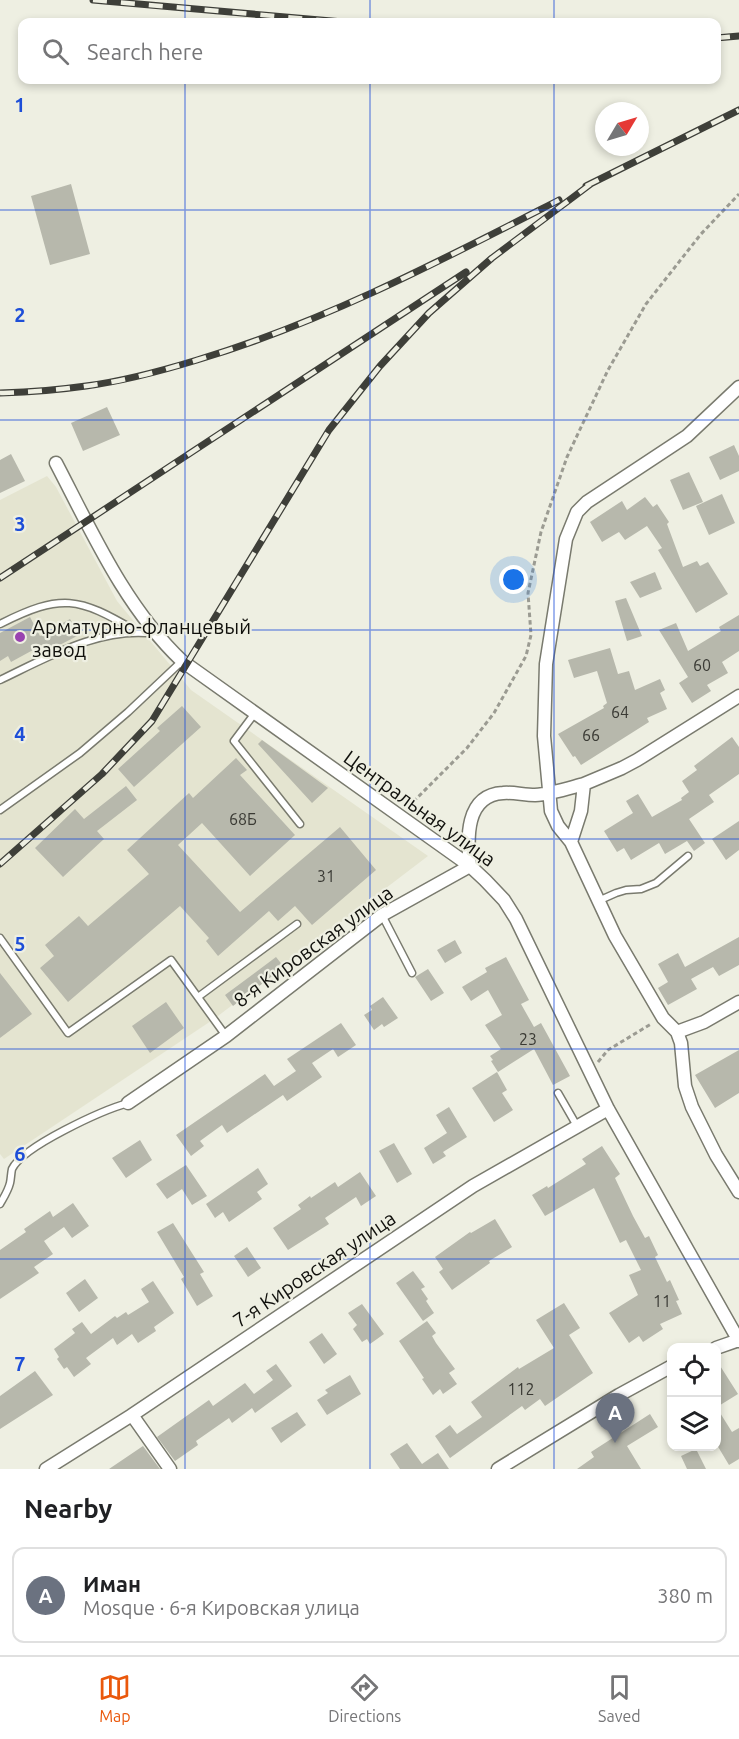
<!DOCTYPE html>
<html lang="en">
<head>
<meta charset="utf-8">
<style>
  :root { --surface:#fff; --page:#f2f2f2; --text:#202124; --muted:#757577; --line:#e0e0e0; --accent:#ea580c }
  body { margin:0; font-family:Ubuntu,sans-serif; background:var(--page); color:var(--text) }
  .controls { position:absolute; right:18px; bottom:18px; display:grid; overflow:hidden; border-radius:12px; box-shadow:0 3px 9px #0003 }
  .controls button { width:54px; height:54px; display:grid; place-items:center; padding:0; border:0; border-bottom:2px solid var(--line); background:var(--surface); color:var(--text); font:30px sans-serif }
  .compass { position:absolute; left:595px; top:102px; width:54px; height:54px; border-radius:50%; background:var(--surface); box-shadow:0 3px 9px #0003; rotate:52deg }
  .you { position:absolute; left:514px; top:580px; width:21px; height:21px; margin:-15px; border:4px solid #fff; border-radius:50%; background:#1a73e8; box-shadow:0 0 0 9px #1a73e833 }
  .badge { display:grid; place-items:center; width:39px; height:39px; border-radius:50%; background:var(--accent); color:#fff; font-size:20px; font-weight:700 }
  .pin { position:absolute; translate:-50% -50px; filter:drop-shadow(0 2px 3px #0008) }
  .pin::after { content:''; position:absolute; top:32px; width:21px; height:18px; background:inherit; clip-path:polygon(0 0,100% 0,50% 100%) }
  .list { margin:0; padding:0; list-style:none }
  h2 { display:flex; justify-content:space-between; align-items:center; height:78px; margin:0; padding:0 24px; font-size:26px }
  h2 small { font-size:20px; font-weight:400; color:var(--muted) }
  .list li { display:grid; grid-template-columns:39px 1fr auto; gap:18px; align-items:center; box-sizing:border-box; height:96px; margin:0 12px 12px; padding:0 12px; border:2px solid var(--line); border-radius:12px }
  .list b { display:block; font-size:22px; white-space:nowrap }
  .list p { margin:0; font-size:20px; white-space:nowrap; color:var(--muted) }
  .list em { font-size:20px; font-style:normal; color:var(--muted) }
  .icon { flex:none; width:33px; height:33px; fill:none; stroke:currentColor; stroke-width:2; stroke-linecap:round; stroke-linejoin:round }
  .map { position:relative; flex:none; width:739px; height:1469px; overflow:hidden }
  .search { position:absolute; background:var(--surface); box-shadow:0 3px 9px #0003; left:18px; right:18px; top:18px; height:66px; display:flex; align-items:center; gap:15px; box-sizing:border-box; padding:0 21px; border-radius:12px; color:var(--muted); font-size:22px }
  .sheet { height:186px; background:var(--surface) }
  nav { display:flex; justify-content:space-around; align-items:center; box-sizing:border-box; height:84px; border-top:2px solid var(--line); background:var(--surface); font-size:16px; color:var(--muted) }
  nav a { display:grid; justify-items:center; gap:3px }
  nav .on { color:var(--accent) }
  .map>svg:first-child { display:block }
</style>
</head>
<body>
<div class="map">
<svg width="739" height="1469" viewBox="0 0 739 1469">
  <rect width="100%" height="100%" fill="#eeefe2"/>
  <path fill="#e4e4d0" d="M47,476L56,487L117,601L191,690L428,856L214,1019L4,1159L0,1154V500Z"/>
  <path fill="#b7b8ac" d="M71,184L90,254L50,265L31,196Z
    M107,407L120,435L83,451L71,423Z
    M734,445L739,456V471L720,480L709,457Z
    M11,454L25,481L0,493V460Z
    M689,472L703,502L683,510L670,480Z
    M722,494L735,523L709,535L696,506Z
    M645,497L653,507L657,504L669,522L667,524L683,567L697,561L700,566L708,562L728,594L696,613L658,550L662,548L647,526L625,540L619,532L602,542L590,522L622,501L627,510Z
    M655,572L662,589L640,598L630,582Z
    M626,598L642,636L627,641L615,601Z
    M739,615V651L722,662L728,673L707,685L711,691L692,703L679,683L688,677L659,630L676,623L688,651L721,631L719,627Z
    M30,617L40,636L70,619L79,635L48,651L44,644L11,662L8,656L0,661V633Z
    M610,648L618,674L629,671L635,690L660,679L665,690L660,693L667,709L647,718L649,722L581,765L575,756L573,757L558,734L604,708L603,706L607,703L597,671L574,678L568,660Z
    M182,706L201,727L134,787L118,769L160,731L157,728Z
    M732,737L739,747V774L709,795L714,802L689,819L705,843L694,851L687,841L665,854L659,843L631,860L624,848L617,852L604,831L633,813L626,801L638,794L652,817L682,800L681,798L689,792L682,781L697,770L694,766Z
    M262,740L328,788L312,803L258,744Z
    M236,758L247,770L240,775L295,835L250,876L202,823L178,845L240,912L340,827L376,870L312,925L295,906L278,921L269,911L218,956L206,941L209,938L180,906L68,1002L40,968L54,956L45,945L79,916L88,926L149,874L127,850L189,793L193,798Z
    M126,786L137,800L97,831L104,839L63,877L35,848L75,809L84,819Z
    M739,821V850L726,860L712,839Z
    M739,937V965L719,976L713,967L691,979L697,989L668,1005L658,988L668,982L658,964L678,953L685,967Z
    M455,940L462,953L445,963L437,950Z
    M276,957L284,967L233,1006L225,995Z
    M506,957L529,1000L521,1004L534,1027L541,1023L570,1076L553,1085L534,1049L498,1072L491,1061L493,1060L490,1056L501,1049L485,1025L502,1015L488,990L471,1001L462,987L487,972L485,968Z
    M428,969L444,993L431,1001L415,977Z
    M0,973L32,1014L0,1038Z
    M383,997L398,1018L384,1027L382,1024L374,1030L364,1015L372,1010L370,1006Z
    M166,1002L184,1028L150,1053L132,1026Z
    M341,1023L356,1045L338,1057L333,1049L312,1063L322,1077L287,1101L283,1095L227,1133L222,1125L200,1141L204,1146L191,1156L176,1135L265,1074L274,1086L296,1071L287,1059Z
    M739,1050V1093L715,1108L695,1075Z
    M497,1072L507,1090L502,1093L513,1110L494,1122L472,1088Z
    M449,1107L467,1137L443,1152L446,1156L433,1164L424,1148L447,1133L436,1115Z
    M140,1140L152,1160L126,1178L112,1158Z
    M394,1143L412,1174L397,1183L379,1151Z
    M602,1146L620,1174L615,1178L633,1216L645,1238L649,1236L658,1255L655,1257L667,1282L670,1280L679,1300L676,1301L682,1314L660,1324L663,1329L643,1342L639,1336L629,1343L609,1313L638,1295L629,1275L641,1270L626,1240L620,1243L594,1188L545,1216L532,1195L547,1186L548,1188L586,1164L582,1159Z
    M186,1165L207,1196L192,1205L182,1189L167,1199L156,1184Z
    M258,1168L268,1184L257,1192L262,1199L229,1222L223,1212L215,1218L206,1204Z
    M360,1172L376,1196L361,1206L356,1197L325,1218L329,1224L288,1250L273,1228L301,1209L298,1205L310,1196L311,1198L335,1182L338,1187Z
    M73,1203L89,1226L72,1238L64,1227L44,1241L53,1254L34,1267L39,1273L0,1299V1250L26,1232L24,1229L50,1211L53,1217Z
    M495,1219L512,1247L489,1261L490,1263L452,1290L439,1272L443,1269L435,1257L470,1232L471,1233Z
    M173,1223L204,1272L200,1274L213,1296L197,1306L181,1279L184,1277L157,1232Z
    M247,1247L261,1268L248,1277L234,1256Z
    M413,1271L425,1287L421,1289L428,1299L426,1301L434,1313L423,1321L396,1283Z
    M85,1279L98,1298L79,1312L66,1293Z
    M153,1281L174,1313L154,1327L156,1331L138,1343L132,1334L117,1345L113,1338L86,1358L91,1364L74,1377L67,1367L64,1369L57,1359L59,1357L54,1349L75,1333L72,1329L82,1322L91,1334L115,1316L117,1318L126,1312L128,1315L149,1302L141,1289Z
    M564,1303L580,1328L569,1335L593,1373L545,1406L540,1399L525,1410L522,1406L450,1458L435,1436L450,1425L457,1434L482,1417L471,1402L518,1367L519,1369L554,1348L536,1320Z
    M362,1304L384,1334L370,1344L367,1339L362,1342L353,1329L357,1325L348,1313Z
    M427,1321L436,1333L432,1336L436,1343L455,1369L449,1373L457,1384L443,1394L440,1389L433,1395L422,1379L424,1378L399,1341Z
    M322,1333L337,1354L324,1364L309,1342Z
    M717,1361L738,1394L717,1407Z
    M276,1364L292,1386L255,1413L252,1408L232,1423L229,1418L196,1441L198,1445L175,1461L157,1437L209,1400L213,1406L245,1383L254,1394L273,1380L266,1371Z
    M35,1371L53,1395L0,1429V1396Z
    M350,1375L361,1394L327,1415L317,1400L328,1393L325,1390Z
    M717,1408L732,1432L739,1428V1459L729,1465L717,1445Z
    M297,1412L306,1425L281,1443L271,1428Z
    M650,1414L658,1427L627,1446L641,1469H577L594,1457L591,1452Z
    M407,1443L422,1464L438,1453L449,1469H400L390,1454Z
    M143,1446L160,1469H109Z
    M696,1449L706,1469H687L681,1456Z"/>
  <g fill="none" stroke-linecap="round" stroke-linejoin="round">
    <defs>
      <path id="lane" d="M0,624C62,593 78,597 136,631
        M0,680C48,657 101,626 156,634
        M255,713L234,741L300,824
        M0,810L80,753L128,712L182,661
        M598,901L616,893L626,890L641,889L656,883L688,856
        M382,915L412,973
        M0,938L68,1033L171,960L226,1036
        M198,997L297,924
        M558,1093L577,1126
        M0,1204C4,1197 8,1191 10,1183C11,1179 11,1173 12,1169C23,1146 103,1110 128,1103"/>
      <path id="street" d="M739,387L687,436L587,502L577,512L566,539L546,664L544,736L551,811L558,826L571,842L615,936L663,1018L677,1032L681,1043L685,1086L692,1107L716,1155L739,1192
        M56,463C92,532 125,607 182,661L470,866L485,880L504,900L516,919L608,1109L739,1341
        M571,842L581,811L584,784L622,768L637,760L739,696
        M677,1032L704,1022L739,1002
        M128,1103L226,1036L382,915L470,866C467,839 465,795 503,793C513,792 524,795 535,795C551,794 569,788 584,784
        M716,1348L739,1340
        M132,1415L170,1469
        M46,1469L132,1415L473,1186L608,1109
        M498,1469L619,1395L672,1366"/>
    </defs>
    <use href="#lane" stroke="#797a6e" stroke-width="9"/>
    <use href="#street" stroke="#797a6e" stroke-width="15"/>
    <path stroke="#9b9b92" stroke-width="3" stroke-dasharray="4.5 3" stroke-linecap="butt" d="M408,807L467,748L494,713L526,656L531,635L528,593L541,532L567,457L608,370L646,304L701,234L739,194
      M598,1062L608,1050L651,1024"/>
    <use href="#lane" stroke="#fff" stroke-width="6"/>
    <use href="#street" stroke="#fff" stroke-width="12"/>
    <defs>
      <path id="rail" d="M93,0L343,22
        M716,38L739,36
        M586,186L739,110
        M0,393C29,392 58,390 86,386C124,381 161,371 197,360C324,322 442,260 559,200
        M0,578L466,272
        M0,864L102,774L152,721L329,430L380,366L429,313L492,258L592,183"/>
    </defs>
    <use href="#rail" stroke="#3e3f39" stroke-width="7"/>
    <use href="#rail" stroke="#eeefe2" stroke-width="4.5" stroke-dasharray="14" stroke-linecap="butt"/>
  </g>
  <path fill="none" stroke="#1d4ed8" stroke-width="1.5" stroke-opacity="0.55" d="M185,0V22M370,0V22M554,0V22M185,80V1469M370,80V1469M554,80V1469M0,210H739M0,420H739M0,630H739M0,839H739M0,1049H739M0,1259H739"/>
  <circle fill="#9943b0" stroke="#eeefe2" stroke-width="2" cx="20" cy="637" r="6"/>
  <g text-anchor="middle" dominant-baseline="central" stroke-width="4.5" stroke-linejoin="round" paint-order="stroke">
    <g font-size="16" fill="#3a3a34">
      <text x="702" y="665">60</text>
      <text x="620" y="712">64</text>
      <text x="591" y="735">66</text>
      <text x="243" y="819">68Б</text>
      <text x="326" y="876">31</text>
      <text x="528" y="1039">23</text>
      <text x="662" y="1301">11</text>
      <text x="521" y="1389">112</text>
    </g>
    <g font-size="20" fill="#10100c" stroke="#eeefe2" text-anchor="start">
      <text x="32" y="626">Арматурно-фланцевый<tspan x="32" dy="23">завод</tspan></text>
    </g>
    <g font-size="20" fill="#10100c" stroke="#eeefe2">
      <text transform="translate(420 808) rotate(36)">Центральная улица</text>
      <text transform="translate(313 946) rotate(-36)">8-я Кировская улица</text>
      <text transform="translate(314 1269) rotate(-34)">7-я Кировская улица</text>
    </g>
  </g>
  <g font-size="20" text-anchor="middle" font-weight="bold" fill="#1d4ed8" stroke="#eeefe2" stroke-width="4.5" stroke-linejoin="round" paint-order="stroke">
    <text x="20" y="112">1</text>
    <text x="20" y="322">2</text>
    <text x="20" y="531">3</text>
    <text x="20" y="741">4</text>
    <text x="20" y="951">5</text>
    <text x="20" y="1161">6</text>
    <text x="20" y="1371">7</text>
  </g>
</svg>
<div class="controls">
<button><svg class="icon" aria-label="locate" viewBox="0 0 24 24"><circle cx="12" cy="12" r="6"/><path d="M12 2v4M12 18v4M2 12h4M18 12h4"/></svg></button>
<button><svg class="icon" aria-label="layers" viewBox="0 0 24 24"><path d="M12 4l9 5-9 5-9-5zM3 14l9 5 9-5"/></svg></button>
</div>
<svg class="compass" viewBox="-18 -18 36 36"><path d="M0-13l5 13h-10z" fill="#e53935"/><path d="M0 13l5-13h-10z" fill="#757577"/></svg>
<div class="you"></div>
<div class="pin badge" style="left:615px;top:1443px;background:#6b7280">A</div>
<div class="search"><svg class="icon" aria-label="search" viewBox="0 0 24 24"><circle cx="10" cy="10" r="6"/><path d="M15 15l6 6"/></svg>Search here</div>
</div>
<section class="sheet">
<h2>Nearby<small></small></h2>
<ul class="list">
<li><span class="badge" style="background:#6b7280">A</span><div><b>Иман</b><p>Mosque · 6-я Кировская улица</p></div><em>380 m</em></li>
</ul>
</section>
<nav>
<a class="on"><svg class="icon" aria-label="map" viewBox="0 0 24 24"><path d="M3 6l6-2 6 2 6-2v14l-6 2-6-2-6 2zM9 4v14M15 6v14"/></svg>Map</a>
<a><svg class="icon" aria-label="directions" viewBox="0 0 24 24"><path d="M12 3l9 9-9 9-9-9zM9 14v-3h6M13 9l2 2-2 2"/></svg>Directions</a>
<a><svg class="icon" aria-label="saved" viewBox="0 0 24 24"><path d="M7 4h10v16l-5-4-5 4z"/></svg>Saved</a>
</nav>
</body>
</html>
